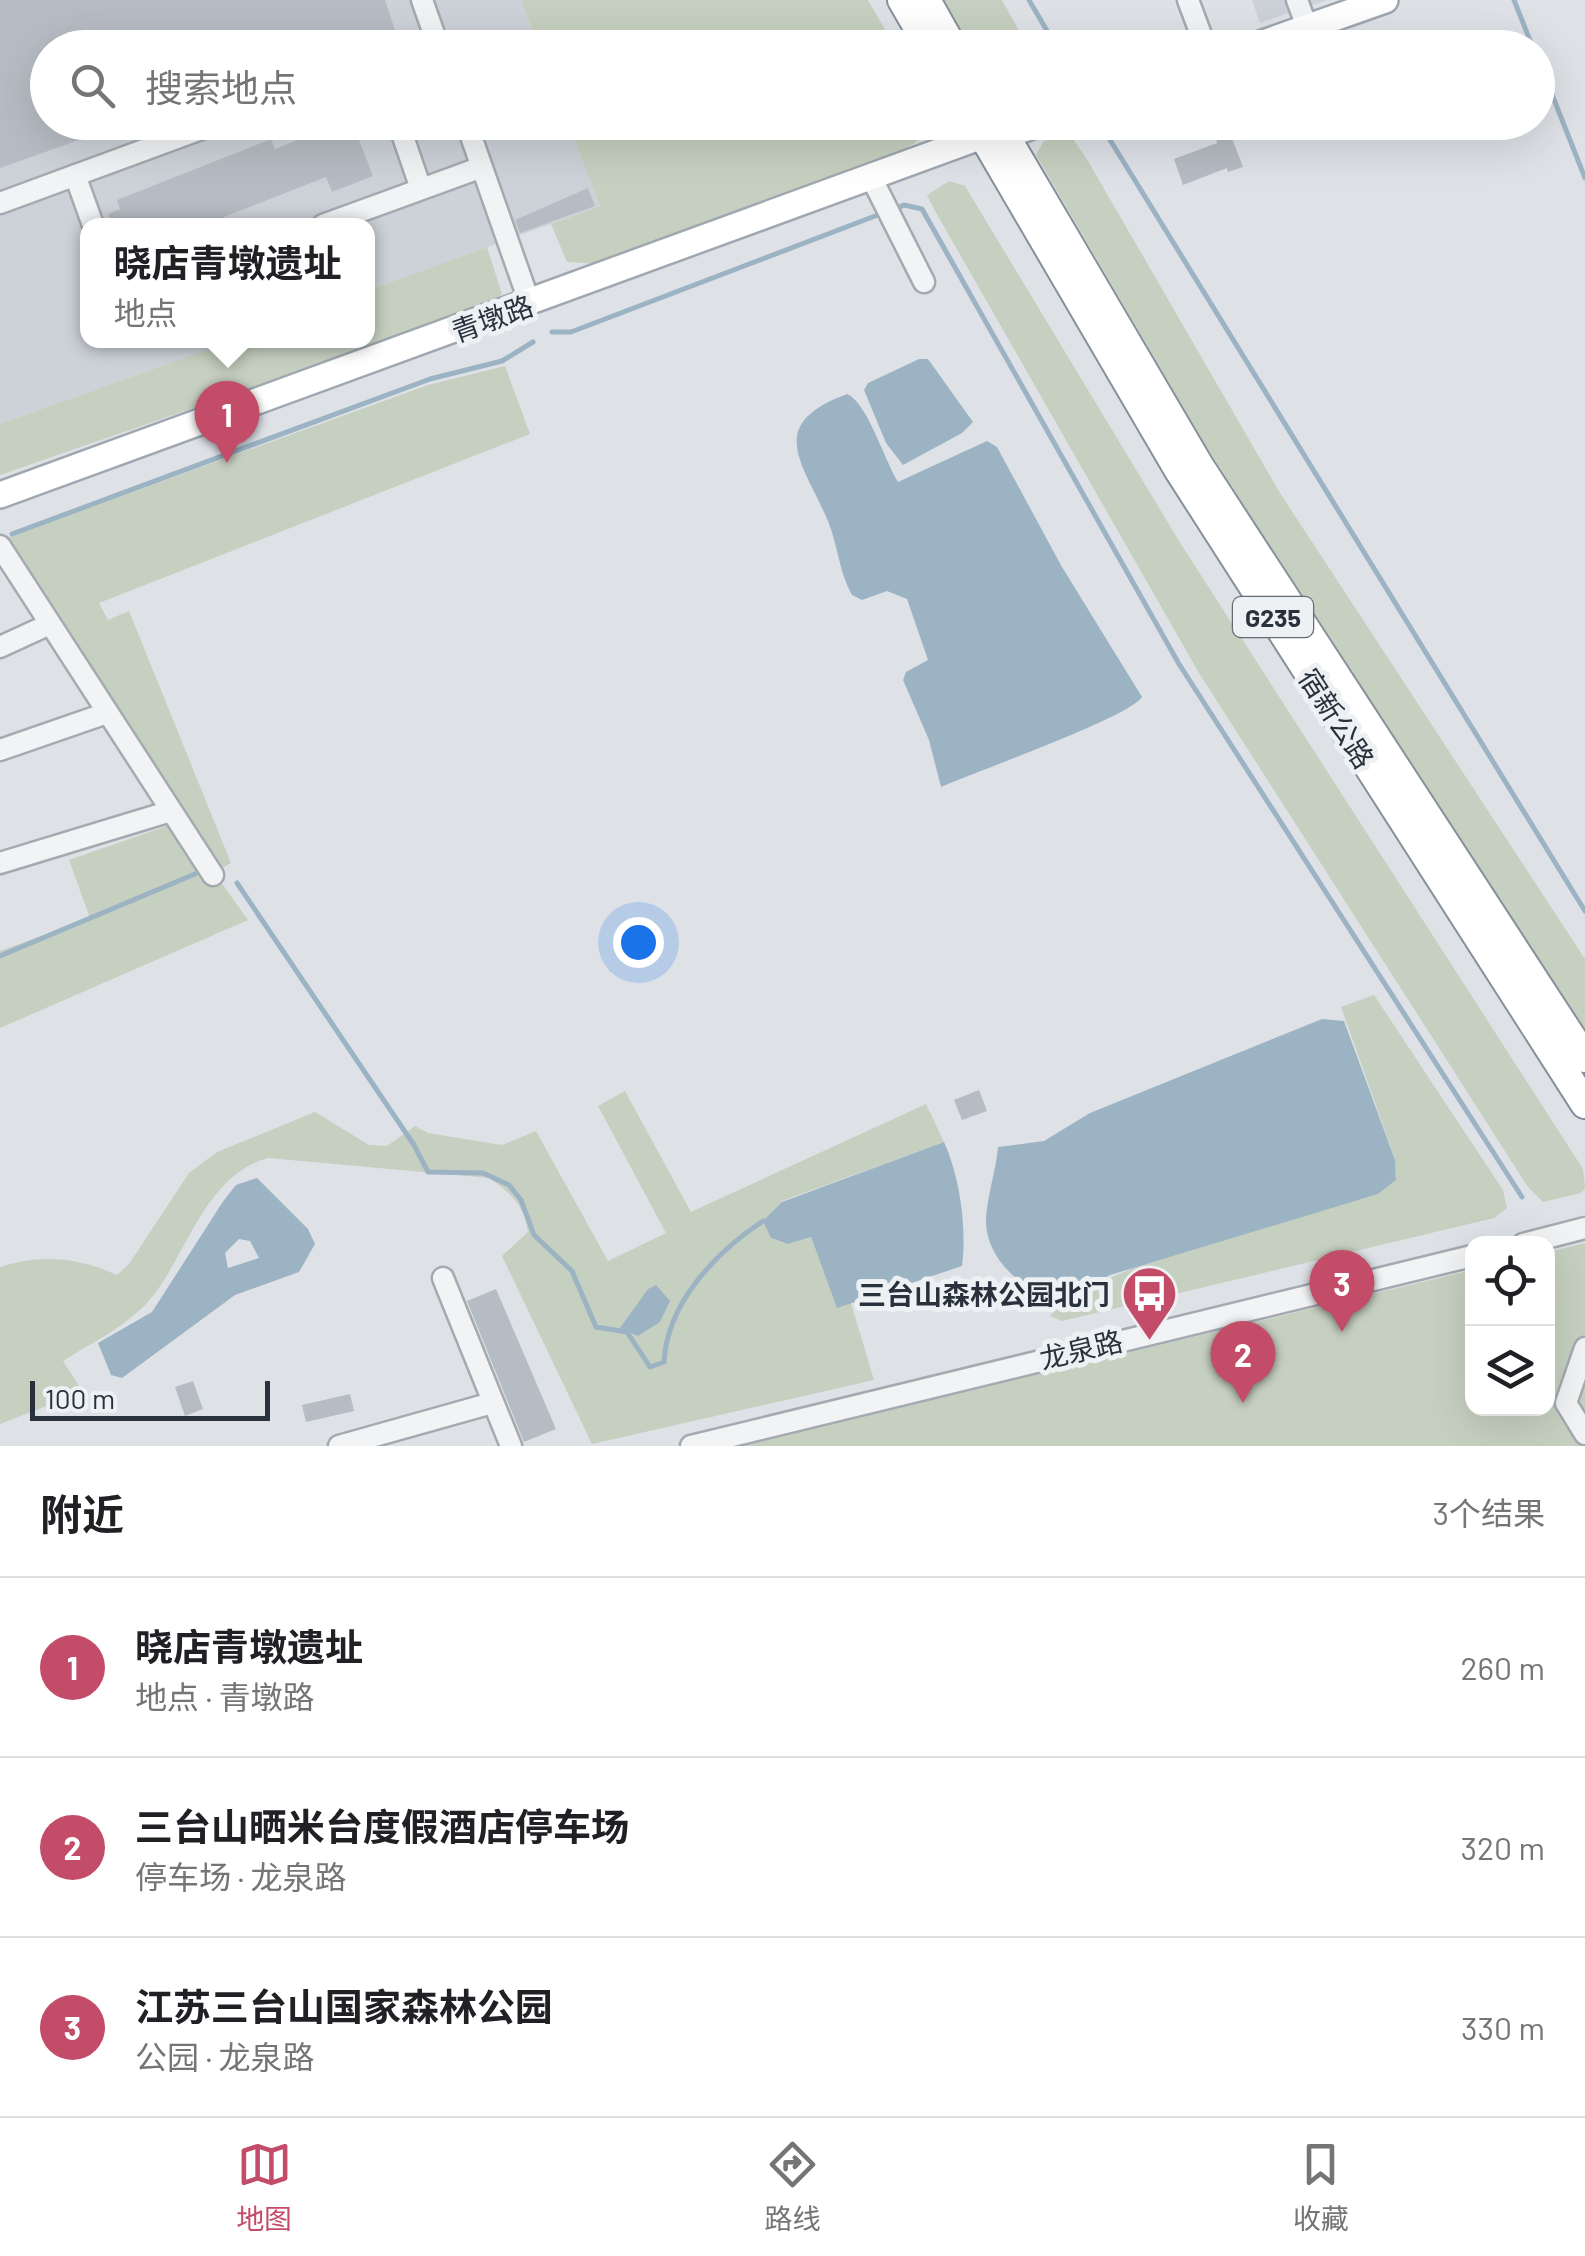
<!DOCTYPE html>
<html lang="zh">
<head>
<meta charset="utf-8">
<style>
  :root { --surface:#fff; --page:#f2f2f2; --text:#202124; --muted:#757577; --line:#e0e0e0; --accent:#c34c69 }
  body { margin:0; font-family:Barlow,"Noto Sans SC",sans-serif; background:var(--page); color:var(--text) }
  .controls { position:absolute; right:30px; bottom:30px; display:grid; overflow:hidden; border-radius:20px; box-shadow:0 10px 40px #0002 }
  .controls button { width:90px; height:90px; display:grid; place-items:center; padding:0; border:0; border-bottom:2px solid var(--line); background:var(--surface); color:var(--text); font:50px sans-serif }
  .scale { position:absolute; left:30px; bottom:25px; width:240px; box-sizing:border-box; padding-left:10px; border:5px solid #29323c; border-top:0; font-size:28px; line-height:35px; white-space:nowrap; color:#29323c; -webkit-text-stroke:8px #edf1f4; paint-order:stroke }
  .you { position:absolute; left:638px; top:942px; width:35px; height:35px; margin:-25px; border:8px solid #fff; border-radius:50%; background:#1a73e8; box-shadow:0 0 0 15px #1a73e833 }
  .badge { display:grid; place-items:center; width:65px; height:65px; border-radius:50%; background:var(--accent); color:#fff; font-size:32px; font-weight:700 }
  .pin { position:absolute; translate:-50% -82px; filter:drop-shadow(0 2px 5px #0008) }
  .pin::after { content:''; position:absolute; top:52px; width:35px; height:30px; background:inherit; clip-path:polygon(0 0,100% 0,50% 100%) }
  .popup { position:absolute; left:80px; top:218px; width:295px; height:130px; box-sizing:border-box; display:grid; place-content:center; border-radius:20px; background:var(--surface); filter:drop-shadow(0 2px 8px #0005); font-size:32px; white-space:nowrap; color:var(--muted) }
  .popup b { font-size:38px; color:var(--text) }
  .popup::after { content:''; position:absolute; left:50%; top:100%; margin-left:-20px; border:20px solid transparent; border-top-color:var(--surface) }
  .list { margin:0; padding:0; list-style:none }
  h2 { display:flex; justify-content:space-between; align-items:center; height:130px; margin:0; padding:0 40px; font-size:42px }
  h2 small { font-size:32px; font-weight:400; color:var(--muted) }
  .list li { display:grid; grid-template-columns:65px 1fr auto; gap:30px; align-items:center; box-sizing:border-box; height:180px; padding:0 40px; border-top:2px solid var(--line) }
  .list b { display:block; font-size:38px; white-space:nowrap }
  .list p { margin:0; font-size:32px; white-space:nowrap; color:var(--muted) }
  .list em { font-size:32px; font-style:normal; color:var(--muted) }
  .icon { flex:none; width:55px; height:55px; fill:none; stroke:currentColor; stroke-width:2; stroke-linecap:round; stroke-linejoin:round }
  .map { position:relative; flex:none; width:1585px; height:1446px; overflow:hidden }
  .search { position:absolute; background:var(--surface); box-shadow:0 10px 40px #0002; left:30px; right:30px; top:30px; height:110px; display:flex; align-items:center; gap:25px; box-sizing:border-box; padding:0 35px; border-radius:55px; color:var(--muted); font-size:38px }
  .sheet { height:670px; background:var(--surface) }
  nav { display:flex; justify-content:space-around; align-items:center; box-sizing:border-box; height:140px; border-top:2px solid var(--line); background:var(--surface); font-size:28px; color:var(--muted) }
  nav a { display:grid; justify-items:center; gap:5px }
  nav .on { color:var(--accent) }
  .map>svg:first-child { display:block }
</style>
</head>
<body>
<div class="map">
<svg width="1585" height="1446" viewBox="0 0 1585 1446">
  <rect width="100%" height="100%" fill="#dee2e7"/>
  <path fill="#cdd2d8" d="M0,0H521L539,47L48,48V122L568,123L600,206L367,291V225H87V340L231,341L0,424Z
    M1252,0H1327L1260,23Z"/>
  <path fill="#c6d0c0" d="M521,0H868L895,47H539Z
    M942,0H1002L1028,47H967Z
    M568,123H930V124L915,143L877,162L599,264L567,262L551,224L600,206Z
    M1061,137L1073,139L1088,161L1280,493L1585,959V1038L1206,446L1036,155L1044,141Z
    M949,181L965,186L1179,541L1583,1169L1585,1188L1581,1193L1543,1202L1528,1187L1199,673L934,209L927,195Z
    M487,247L502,294L487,306L0,475V424L231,341L367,340V291Z
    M505,366L530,434L99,603L108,620L129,611L231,863L219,870L3,539L428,385Z
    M178,822L248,920L0,1028V951L90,918L69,860Z
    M1374,995L1503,1190L1507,1208L1494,1218L1062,1321L1050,1316C1095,1264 1303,1216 1378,1194L1396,1180L1395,1159L1341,1007Z
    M625,1091L691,1212L926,1104L944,1142L782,1201L771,1238L788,1244L811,1237L837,1307L851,1303L874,1380L592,1444L502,1256L528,1232C524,1205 511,1193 489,1178L268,1158C199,1177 185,1268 141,1309C119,1330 88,1345 63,1361L83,1392L0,1424V1267C41,1254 77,1257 117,1275L129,1264L189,1173L217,1152L315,1112L369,1145L387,1146L415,1126L428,1133L502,1145L536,1131L608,1261L666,1233L598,1106Z
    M1585,1243V1446H738L1472,1270V1408H1548V1252Z"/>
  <path fill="#9cb3c4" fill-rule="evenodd" d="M919,359H928L973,422L962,433L903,465L886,443L864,390L868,383Z
    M847,394C867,402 884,459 898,482L987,441L997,447L1062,567L1142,697C1130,717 975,772 941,787L929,740L903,680L906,672L928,660L907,599L887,591L862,600L852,595C839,572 838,546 828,521C803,462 764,425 847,394Z
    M1322,1019L1344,1021L1395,1160L1396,1180L1378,1194L1110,1275L1061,1303C1026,1292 985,1261 986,1219C987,1196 996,1171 998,1147L1044,1141L1090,1113Z
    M944,1142C960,1177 967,1228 962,1266L837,1308L811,1237L788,1244L771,1238L763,1221L782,1202Z
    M257,1178L308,1229L315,1244L299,1272L235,1295L122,1378L111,1375L98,1343L152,1312L224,1200L236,1185ZM239,1239L250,1241L259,1258L228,1268L225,1253Z
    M656,1285L670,1301L660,1322L638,1336L620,1328L648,1289Z"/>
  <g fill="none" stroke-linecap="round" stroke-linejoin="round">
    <path stroke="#9cb3c4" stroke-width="5" d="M1029,0L1057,48
      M1514,0L1533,48
      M1538,59L1585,178
      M1099,122L1585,911
      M893,210L904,205L922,209L1179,664L1522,1197
      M552,332H571L883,213
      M12,534L430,379L502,361L533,342
      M237,883L414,1145L428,1172L483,1173L509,1185L521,1200L534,1235L572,1271L596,1327L627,1332L650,1367L664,1362C667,1303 716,1252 763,1221
      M0,956L195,874"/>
  </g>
  <path fill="#b6bcc3" d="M0,0H385L395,30L346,48H48V122L124,124L0,168Z
    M305,122H352L373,176L332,192L326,177L201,226H113L108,214L120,209L117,200L271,139L275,149L310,135Z
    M1230,133L1243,167L1228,172L1227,168L1183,185L1174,159L1217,143L1216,138Z
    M588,188L595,206L520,233L515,220Z
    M979,1090L987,1111L962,1120L954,1100Z
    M496,1289L556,1429L524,1442L467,1301Z
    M193,1381L203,1409L185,1416L175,1387Z
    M350,1394L354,1411L306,1422L302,1405Z"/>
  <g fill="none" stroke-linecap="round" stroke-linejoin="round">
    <defs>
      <path id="minor" d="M422,0L439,48
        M1188,0L1206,48
        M1297,0L1307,27
        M398,122L421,189
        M466,122L530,304
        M75,175L93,225
        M871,177L924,282
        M0,203L220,122
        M323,225L482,167
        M0,546L213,875
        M0,647L50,624
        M0,750L107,713
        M0,863L171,811
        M1523,1244L1585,1228
        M443,1278L511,1446
        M1585,1348L1566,1403L1585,1434
        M339,1446L492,1403
        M691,1446L1472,1256"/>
      <path id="major" d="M1249,48L1385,0
        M0,495L982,136H1005L1043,122"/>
      <path id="highway" d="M902,0L930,48
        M926,0L953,48
        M975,122L1178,469L1585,1104
        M997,122L1200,467L1585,1058"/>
    </defs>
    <use href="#minor" stroke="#a4aab0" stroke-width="25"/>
    <use href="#major" stroke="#9fa8b1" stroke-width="30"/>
    <use href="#highway" stroke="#87919c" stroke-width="32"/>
    <use href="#minor" stroke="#f1f3f5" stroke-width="20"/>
    <use href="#major" stroke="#fff" stroke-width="25"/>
    <use href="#highway" stroke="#fff" stroke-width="28"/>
  </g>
  <defs>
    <symbol id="bus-pin" viewBox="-11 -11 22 30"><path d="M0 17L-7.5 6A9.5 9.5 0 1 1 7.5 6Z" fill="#c34c69" stroke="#edf1f4"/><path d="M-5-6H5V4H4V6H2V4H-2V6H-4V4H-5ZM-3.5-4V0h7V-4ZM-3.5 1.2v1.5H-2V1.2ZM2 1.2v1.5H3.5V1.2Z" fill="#fff"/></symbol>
  </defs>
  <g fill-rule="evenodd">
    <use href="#bus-pin" x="1118" y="1262" width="63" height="86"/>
  </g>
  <g text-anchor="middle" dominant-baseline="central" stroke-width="10" stroke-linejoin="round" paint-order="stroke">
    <rect fill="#edf1f4" stroke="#646b73" stroke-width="2.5" x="1233" y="597" width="80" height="40" rx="8"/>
    <g font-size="25" font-weight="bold" fill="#29323c">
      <text x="1273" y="617">G235</text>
    </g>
    <g font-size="28" fill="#29323c" stroke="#edf1f4">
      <text transform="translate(492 318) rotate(-20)">青墩路</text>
      <text transform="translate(1337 718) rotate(57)">宿新公路</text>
      <text transform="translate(1081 1349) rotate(-13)">龙泉路</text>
    </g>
    <g font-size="28" font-weight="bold" fill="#29323c" stroke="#edf1f4" text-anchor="end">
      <text x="1110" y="1294">三台山森林公园北门</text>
    </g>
  </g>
</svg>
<div class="controls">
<button><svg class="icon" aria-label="locate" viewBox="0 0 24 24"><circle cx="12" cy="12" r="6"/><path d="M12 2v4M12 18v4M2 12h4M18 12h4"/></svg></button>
<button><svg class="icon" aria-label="layers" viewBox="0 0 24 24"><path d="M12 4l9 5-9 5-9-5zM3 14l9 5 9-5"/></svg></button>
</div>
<div class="scale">100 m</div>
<div class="you"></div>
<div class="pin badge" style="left:227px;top:463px">1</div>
<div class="popup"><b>晓店青墩遗址</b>地点</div>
<div class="pin badge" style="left:1243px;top:1403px">2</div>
<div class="pin badge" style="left:1342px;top:1332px">3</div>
<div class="search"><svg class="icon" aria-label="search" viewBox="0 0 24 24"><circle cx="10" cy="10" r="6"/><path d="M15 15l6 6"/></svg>搜索地点</div>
</div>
<section class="sheet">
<h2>附近<small>3个结果</small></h2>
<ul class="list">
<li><span class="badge">1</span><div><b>晓店青墩遗址</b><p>地点 · 青墩路</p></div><em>260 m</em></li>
<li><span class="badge">2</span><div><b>三台山晒米台度假酒店停车场</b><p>停车场 · 龙泉路</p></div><em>320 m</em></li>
<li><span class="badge">3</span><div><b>江苏三台山国家森林公园</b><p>公园 · 龙泉路</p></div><em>330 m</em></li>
</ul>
</section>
<nav>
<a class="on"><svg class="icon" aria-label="map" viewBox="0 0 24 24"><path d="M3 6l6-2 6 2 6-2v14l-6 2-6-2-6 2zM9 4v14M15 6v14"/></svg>地图</a>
<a><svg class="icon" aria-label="directions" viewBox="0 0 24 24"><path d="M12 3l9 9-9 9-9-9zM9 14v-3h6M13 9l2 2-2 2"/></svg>路线</a>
<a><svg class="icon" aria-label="saved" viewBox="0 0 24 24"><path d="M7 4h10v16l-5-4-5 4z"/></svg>收藏</a>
</nav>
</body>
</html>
